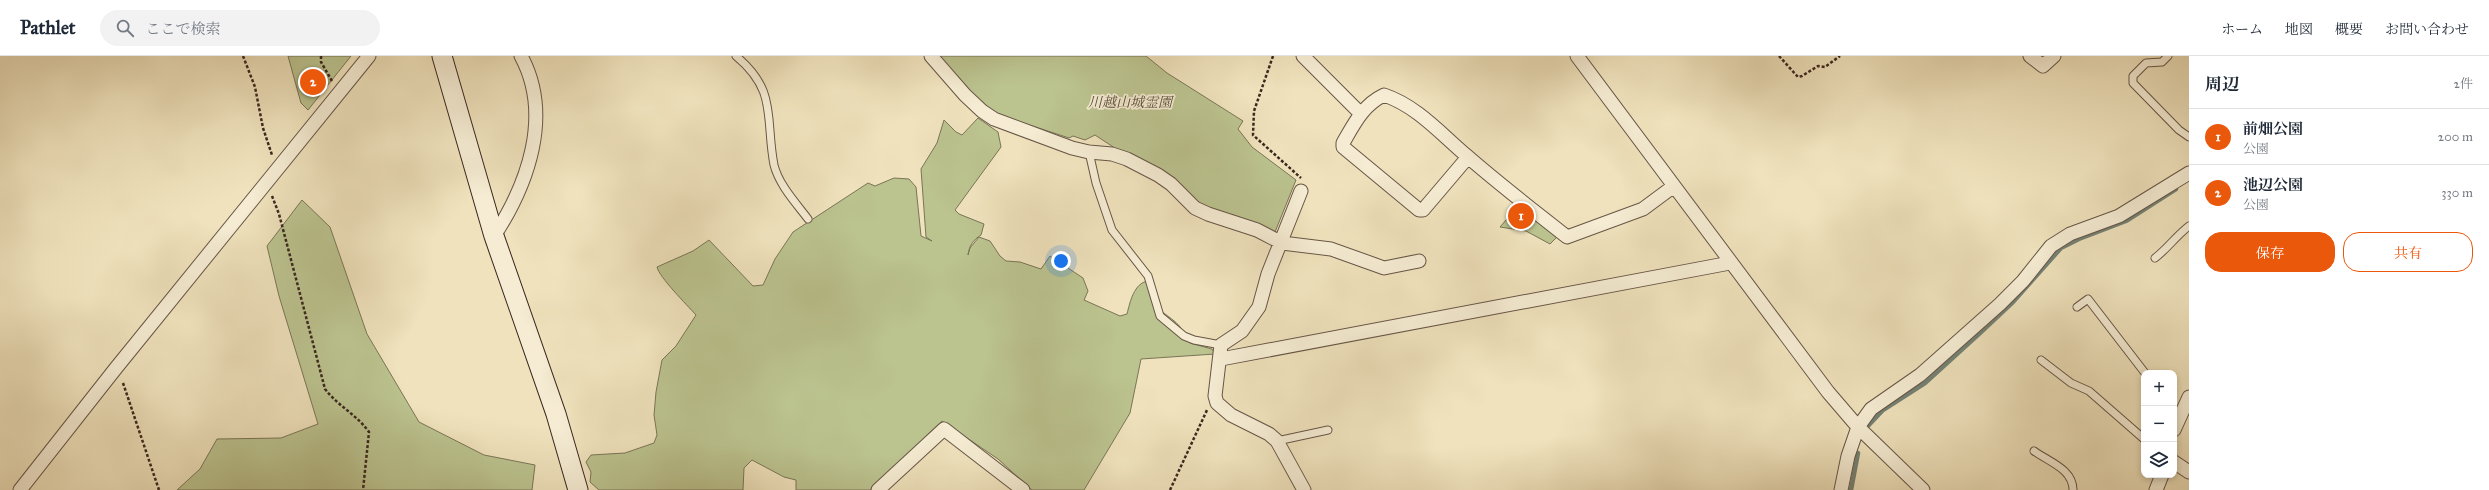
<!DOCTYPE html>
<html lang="ja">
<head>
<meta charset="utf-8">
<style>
  :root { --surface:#fff; --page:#f2f2f3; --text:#1f2937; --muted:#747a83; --line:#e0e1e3; --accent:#ea580c }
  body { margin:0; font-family:"IM FELL Great Primer","Noto Serif JP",serif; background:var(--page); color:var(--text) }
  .controls { position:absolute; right:12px; bottom:12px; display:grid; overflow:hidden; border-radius:8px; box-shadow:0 2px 6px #0003 }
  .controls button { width:36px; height:36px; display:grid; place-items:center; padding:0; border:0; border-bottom:1px solid var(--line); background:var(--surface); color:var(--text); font:20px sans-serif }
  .you { position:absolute; left:1061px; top:205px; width:14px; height:14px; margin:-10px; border:3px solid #fff; border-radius:50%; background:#1a73e8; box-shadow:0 0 0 6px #1a73e833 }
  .badge { display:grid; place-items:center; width:26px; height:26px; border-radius:50%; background:var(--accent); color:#fff; font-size:13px; font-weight:700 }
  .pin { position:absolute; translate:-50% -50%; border:2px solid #fff; box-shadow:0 1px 4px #0006 }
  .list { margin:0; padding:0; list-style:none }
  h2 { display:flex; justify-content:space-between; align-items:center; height:52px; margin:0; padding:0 16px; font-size:17px }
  h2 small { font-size:13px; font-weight:400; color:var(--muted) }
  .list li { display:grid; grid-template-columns:26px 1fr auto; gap:12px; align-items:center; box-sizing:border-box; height:56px; padding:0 16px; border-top:1px solid var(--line) }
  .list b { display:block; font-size:15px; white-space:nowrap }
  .list p { margin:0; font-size:13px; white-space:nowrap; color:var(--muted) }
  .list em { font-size:13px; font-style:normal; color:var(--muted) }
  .actions { display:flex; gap:8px; padding:12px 16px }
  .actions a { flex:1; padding:9px 0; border:1px solid var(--accent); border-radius:16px; text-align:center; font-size:14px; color:var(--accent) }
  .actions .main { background:var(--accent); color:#fff }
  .icon { flex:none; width:22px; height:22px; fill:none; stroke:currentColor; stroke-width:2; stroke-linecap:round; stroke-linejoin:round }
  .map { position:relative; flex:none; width:2189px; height:434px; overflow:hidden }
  header { display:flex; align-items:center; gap:24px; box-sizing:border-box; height:56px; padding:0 20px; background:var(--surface); border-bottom:1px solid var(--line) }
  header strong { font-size:19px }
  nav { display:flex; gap:22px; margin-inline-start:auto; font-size:14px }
  .search { width:280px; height:36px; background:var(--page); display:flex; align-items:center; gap:10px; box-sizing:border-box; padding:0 14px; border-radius:22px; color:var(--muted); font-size:15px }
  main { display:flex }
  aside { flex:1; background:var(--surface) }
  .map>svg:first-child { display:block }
</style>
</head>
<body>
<header>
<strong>Pathlet</strong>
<div class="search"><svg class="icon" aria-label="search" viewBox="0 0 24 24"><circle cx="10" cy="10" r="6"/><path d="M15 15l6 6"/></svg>ここで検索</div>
<nav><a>ホーム</a><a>地図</a><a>概要</a><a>お問い合わせ</a></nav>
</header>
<main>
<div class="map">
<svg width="2189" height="434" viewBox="0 0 2189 434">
  <rect width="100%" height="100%" fill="#efe2bc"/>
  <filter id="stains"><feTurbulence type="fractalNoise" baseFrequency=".005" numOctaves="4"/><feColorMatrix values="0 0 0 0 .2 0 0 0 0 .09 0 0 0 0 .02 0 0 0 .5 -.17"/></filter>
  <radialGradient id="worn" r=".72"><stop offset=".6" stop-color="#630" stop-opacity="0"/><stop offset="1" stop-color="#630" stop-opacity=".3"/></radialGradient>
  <path fill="#bbc38f" stroke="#7a7558" d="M288,0H351L308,54L301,47Z
    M937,0H1146L1167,17L1243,65L1238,73L1252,91L1296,124L1275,176L1239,161L1208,153L1095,79L1085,84L1073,80L1069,82L996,58L975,40Z
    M978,62L998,76L1001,91L955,154L959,158L984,168L981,179C973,184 969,190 968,199L970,192L979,181L990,185L1000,200L1006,205L1020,206L1041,213L1050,200L1083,222L1088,235L1084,244L1120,260L1127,258C1130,246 1134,227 1148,225C1150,232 1150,241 1154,247C1163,261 1182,264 1185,282L1190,287L1212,293L1215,298L1141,303L1130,357L1084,434H1032L998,403L942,365L870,434H796V424L784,421L752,404L744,412L743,434H599L590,426L591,416L586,406L591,399L625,397L654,387L657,379L654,359L656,336L662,304L676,290L696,259C687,249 659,221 657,211L693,195L709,184L753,230L763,229L775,203L793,176L868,127L875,130L894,122L909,123L916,131L921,180L932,185L926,181L921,113L937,87L944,64L956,76L962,79Z
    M302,144L330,171L367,278L419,366L484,399L535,409L532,434H177L200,413L217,383L281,382L318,368L279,240L267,190Z
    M1519,149L1558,180L1550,188L1526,175L1500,171Z"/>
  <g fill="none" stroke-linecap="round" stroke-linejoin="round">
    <path stroke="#748275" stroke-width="4.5" d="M1867,371L1883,354L1925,327L1980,277L2013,246L2061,192L2079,183L2126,165L2176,133
      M1851,434L1858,397"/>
    <defs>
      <path id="lane" d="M736,0C778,35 765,62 774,109C779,129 796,147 808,163
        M2168,0L2162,6L2146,7L2133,20V27L2179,74L2189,81
        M1089,96L1096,127L1112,174L1148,220L1160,260L1184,280L1194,284L1221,289
        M2155,202C2168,192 2176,180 2189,170
        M2077,251L2088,243L2145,317
        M2041,304L2071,327L2089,335L2144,383
        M1277,385L1328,374
        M2034,395C2049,406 2073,413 2073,434"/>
      <path id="street" d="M931,0L965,39L982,55L994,63L1072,92L1089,96L1112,98L1127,103L1158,119L1171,128L1195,152L1208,158L1257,174L1282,187L1331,193L1384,212L1419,205
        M1303,0L1360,57
        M1577,0L1828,336L1858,371L1923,434
        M2030,0L2043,10L2054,0
        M1468,101L1423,154H1419L1343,91V87C1354,68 1363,49 1384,39C1417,50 1441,78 1467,100C1499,128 1533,154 1567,181L1643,153L1674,130
        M1301,135L1268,218L1259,251L1242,275L1221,289L1215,340L1217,347L1231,359L1269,378L1277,385L1304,434
        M494,180C528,128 553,59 521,0
        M1221,303L1730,207
        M2174,374L2189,341
        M2174,406L2189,416
        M20,434L116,312L369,0
        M878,434L944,373L1023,434
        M1841,434L1848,400L1858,371L1871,353L1920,319L2000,248L2023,225L2051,190L2070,178L2119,160L2189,117
        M2156,434L2162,419"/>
      <path id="secondary" d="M442,0L494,180L556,358L578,434"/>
    </defs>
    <use href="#lane" stroke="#675647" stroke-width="9"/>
    <use href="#street" stroke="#675647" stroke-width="15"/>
    <use href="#secondary" stroke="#3a2720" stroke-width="21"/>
    <path stroke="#3a2720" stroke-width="2.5" stroke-dasharray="3 2" stroke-linecap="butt" d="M243,0L255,31L263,72L272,99
      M321,0V6L332,25
      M1273,0L1254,55L1253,79L1301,122
      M1779,0L1798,21L1802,20L1818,10L1825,11L1840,0
      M272,140L279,158L325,333C338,350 357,359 369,376L363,434
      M123,327L159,434
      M1170,434L1207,354"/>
    <use href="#lane" stroke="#f5ecd3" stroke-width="7"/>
    <use href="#street" stroke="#f5ecd3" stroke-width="13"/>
    <use href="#secondary" stroke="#f5ecd3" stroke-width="19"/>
  </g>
  <g text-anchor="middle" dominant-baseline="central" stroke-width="3.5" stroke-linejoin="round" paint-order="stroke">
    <g font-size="14" font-style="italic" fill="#5a4e3c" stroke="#f5ecd3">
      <text x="1130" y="46">川越山城霊園</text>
    </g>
  </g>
  <rect width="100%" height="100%" filter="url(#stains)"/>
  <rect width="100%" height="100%" fill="url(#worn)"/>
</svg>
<div class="controls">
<button>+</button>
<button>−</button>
<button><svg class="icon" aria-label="layers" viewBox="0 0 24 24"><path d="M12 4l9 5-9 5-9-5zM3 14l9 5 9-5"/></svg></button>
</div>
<div class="you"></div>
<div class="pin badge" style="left:1521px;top:160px">1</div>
<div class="pin badge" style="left:313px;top:26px">2</div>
</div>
<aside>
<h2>周辺<small>2件</small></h2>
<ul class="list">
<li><span class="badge">1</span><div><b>前畑公園</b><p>公園</p></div><em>200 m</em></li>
<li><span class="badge">2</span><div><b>池辺公園</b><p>公園</p></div><em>330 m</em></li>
</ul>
<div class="actions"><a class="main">保存</a><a>共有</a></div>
</aside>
</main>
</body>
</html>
